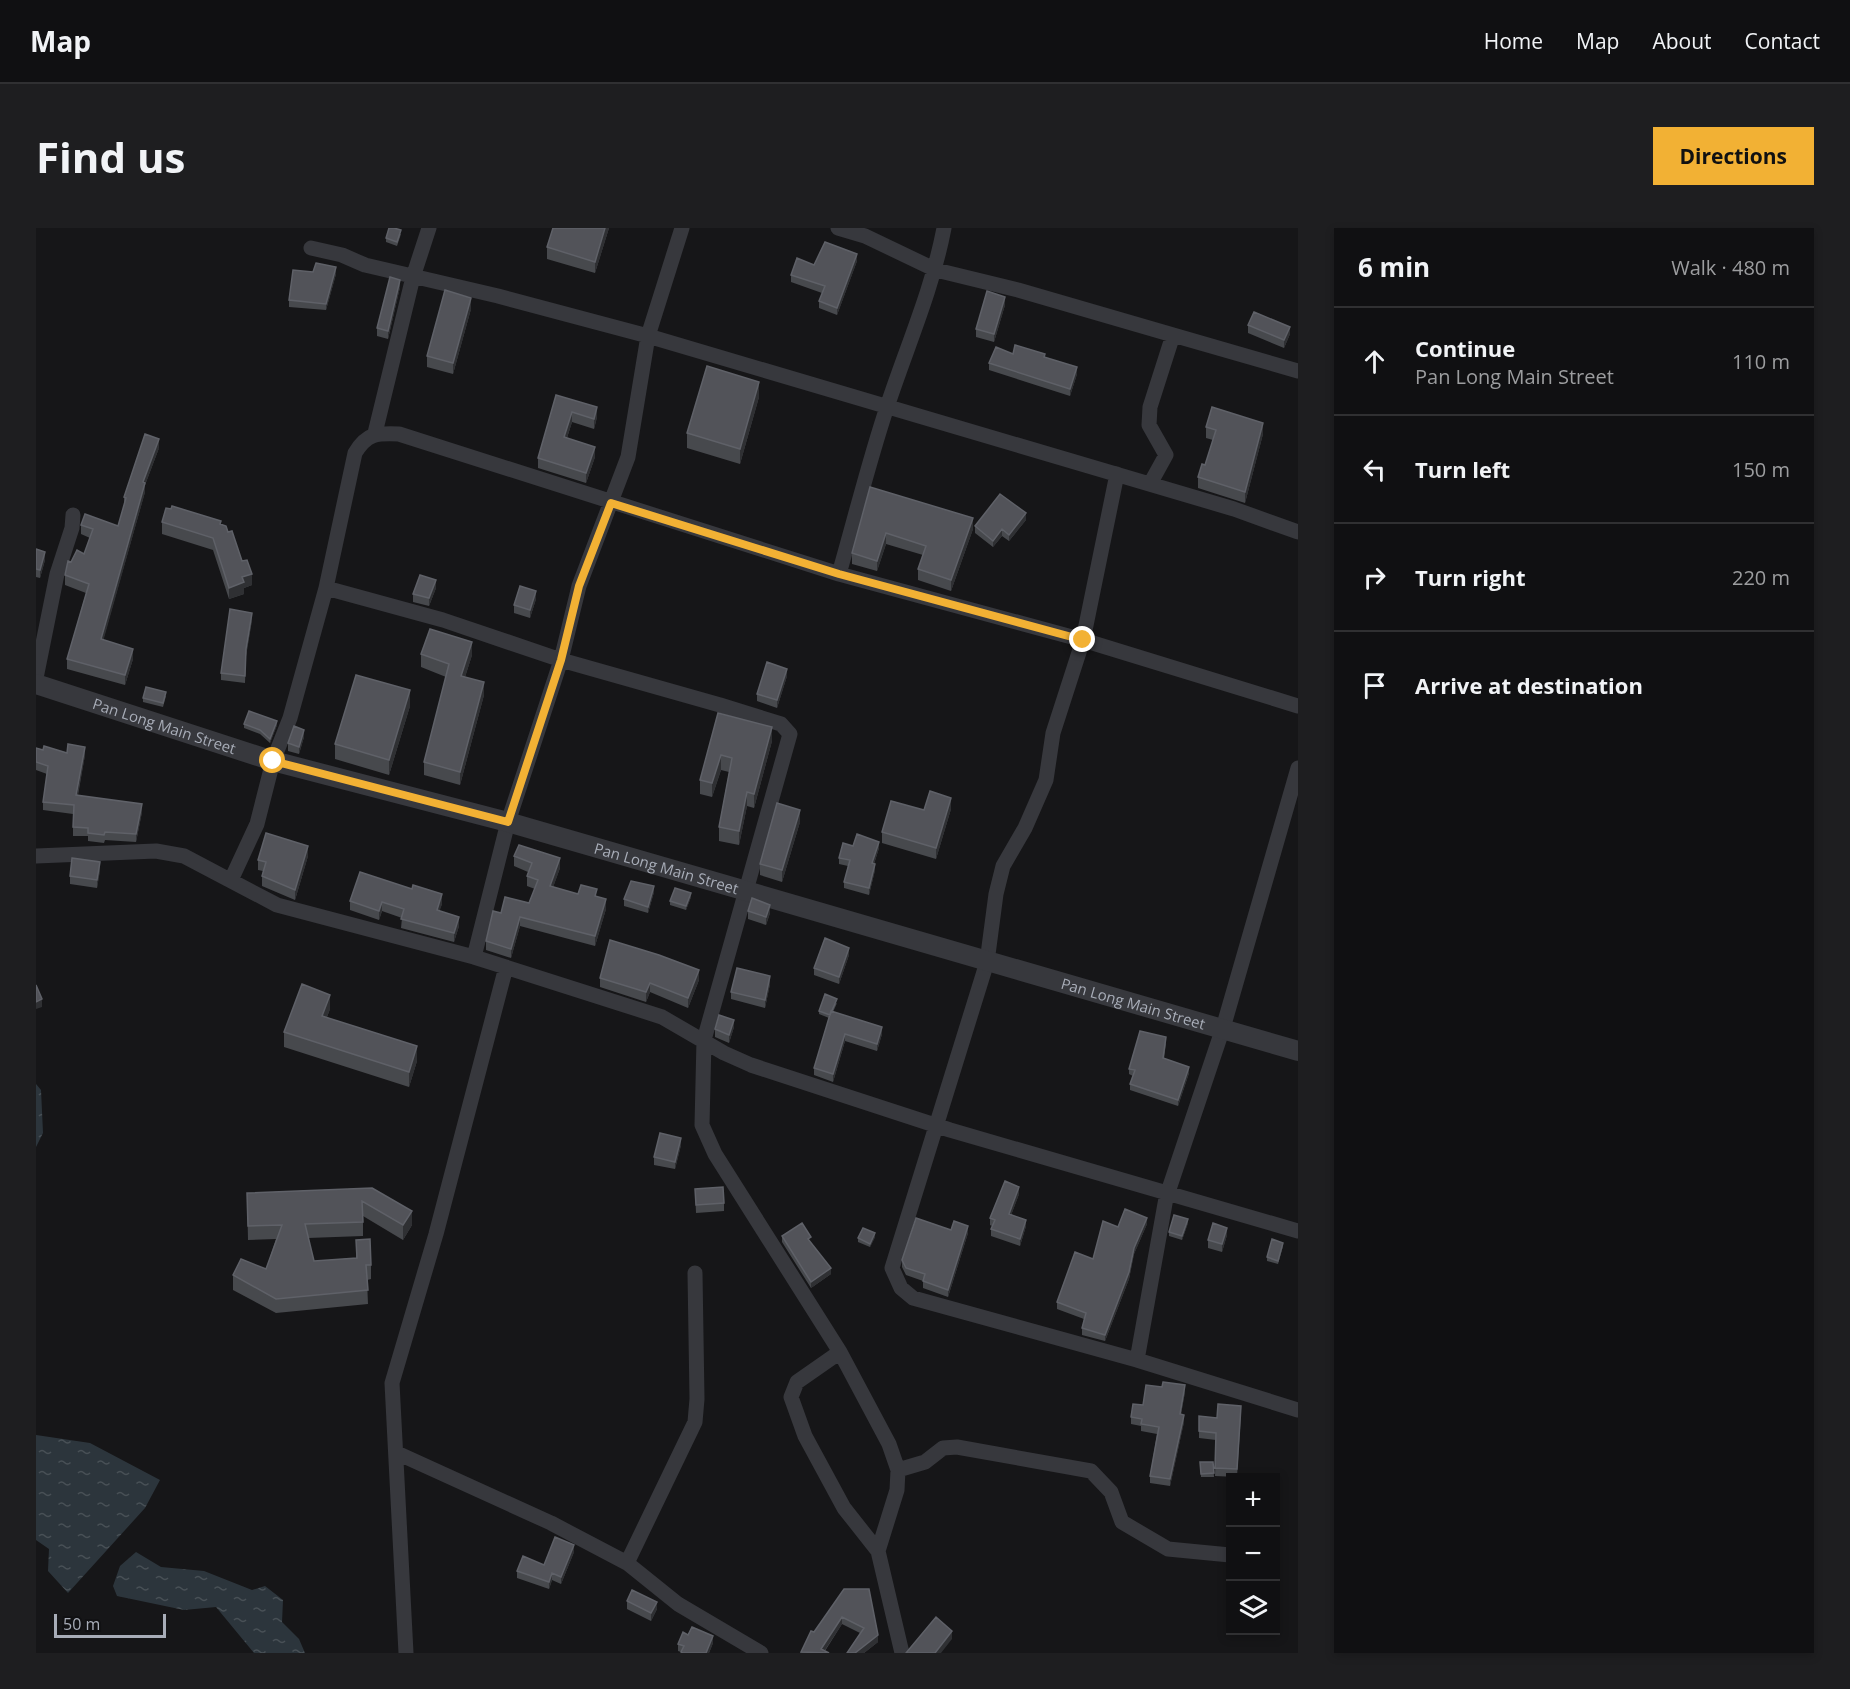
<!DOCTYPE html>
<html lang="en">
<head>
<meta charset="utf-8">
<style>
  :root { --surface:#101012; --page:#1e1e20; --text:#f1f3f6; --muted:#9c9d9f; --line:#303032; --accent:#f2b134 }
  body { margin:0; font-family:"Open Sans",sans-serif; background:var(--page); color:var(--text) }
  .controls { position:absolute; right:18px; bottom:18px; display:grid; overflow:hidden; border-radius:0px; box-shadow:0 3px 9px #0003 }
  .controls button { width:54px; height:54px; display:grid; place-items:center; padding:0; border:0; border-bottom:2px solid var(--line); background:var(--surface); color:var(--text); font:30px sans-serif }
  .scale { position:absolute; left:18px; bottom:15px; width:112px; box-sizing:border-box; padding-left:6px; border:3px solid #a8adb8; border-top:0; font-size:16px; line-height:21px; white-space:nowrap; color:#a8adb8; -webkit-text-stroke:4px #111113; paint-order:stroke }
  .stop { position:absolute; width:18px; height:18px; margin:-14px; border:4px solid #f2b134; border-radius:50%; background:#fff }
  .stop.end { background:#f2b134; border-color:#fff; box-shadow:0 2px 6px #0008 }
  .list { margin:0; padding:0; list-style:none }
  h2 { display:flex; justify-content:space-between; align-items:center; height:78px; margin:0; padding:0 24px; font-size:26px }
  h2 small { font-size:20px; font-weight:400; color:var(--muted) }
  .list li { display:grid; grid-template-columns:39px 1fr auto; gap:18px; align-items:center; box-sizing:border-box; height:108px; padding:0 24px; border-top:2px solid var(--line) }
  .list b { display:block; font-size:22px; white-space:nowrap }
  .list p { margin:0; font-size:20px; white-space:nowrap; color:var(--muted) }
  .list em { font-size:20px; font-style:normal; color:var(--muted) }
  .icon { flex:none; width:33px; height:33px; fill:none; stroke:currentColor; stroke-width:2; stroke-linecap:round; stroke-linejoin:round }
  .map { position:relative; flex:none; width:1262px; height:1425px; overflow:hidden; border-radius:0px }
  header { display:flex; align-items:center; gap:36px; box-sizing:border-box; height:84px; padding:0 30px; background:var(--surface); border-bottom:2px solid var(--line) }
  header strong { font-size:28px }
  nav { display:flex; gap:33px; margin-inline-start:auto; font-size:21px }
  .intro { display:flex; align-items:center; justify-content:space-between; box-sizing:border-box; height:144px; padding:0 36px }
  h1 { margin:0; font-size:42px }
  .button { padding:15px 27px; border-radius:0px; background:var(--accent); color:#111; font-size:21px; font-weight:700 }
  main { display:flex; gap:36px; padding:0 36px }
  aside { flex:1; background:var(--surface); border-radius:0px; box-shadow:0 3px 9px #0003 }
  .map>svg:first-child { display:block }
</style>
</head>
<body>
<header>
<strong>Map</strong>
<nav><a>Home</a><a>Map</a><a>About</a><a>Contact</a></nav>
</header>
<div class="intro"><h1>Find us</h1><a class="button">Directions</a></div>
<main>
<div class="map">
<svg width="1262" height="1425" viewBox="0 0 1262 1425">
  <defs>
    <pattern id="water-ripples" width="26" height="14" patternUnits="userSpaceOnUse" patternTransform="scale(1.5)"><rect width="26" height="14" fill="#2c353c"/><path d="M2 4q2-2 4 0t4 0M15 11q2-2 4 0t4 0" fill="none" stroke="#485056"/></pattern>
  </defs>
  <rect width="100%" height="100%" fill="#161618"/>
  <path fill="url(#water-ripples)" d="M0,856L5,862L7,905L0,919Z
    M0,1207L54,1215L124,1252L109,1280L32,1365L12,1343L13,1321L0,1312Z
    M100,1324L125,1339L168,1343L216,1362L229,1358L247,1372L246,1394L263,1411L269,1425H218L180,1379L148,1382L81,1368L77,1358L84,1338Z"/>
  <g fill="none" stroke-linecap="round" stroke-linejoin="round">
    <path stroke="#37383d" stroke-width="15" d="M802,0L829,8L900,42L982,62L1137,107L1114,179L1113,197L1130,227L1114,256
      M275,20L306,27L329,37L462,68L612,108L1198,281L1262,304
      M1137,107L1262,143
      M339,205L377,49L393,0
      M1081,246L1047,412L1017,505L1010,552L989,600L967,638L960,666L951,734L856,1040L865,1060L877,1070L1101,1132L1262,1182
      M803,346C819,290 833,233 851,179C871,118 896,63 908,0
      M290,360L407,392L525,432L684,477L745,496L754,506L668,812L666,897L679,926L804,1124L853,1216L862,1242L861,1262L842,1323L866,1425
      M0,450L21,346L36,300L37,287
      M0,628L120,623L148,628L241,677L438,729L626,789L688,825L715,837L914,902L1262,1003
      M195,652L221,596L237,533L254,490L290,360L319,225C331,205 341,205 363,206L803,346L1047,412L1262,478
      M438,729L472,594L525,432L543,358L592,229L612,108L646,0
      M804,1124L761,1154L755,1169L769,1208L808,1280L842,1323
      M1101,1132L1130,970L1187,800L1262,540
      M361,1225L515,1295L591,1335L642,1376L725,1425
      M862,1242L889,1234L907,1220L921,1219L1055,1243L1075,1264L1086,1294L1132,1321L1194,1327
      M591,1335L659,1194L661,1171L659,1045
      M370,1425L356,1155L400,1006L470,739"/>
    <path stroke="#37383d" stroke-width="20" id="s1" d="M0,456L237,533L472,594L1262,823"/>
  </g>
  <path fill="#47494d" d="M517,0H573L559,45L511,31V19Z
    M365,6L361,18L350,14V10Z
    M821,33L801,87L783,80V73L786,65L755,54V47L778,37Z
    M277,44L300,46L290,82L253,79V72Z
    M364,59L352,111L341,108V100Z
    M969,77L958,114L940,109V101Z
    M435,81L417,146L391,139V128Z
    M1212,97L1254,106L1248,120L1212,105Z
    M977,126L1009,130L1041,146L1034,168L953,142V135Z
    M520,167L561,189L558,201L536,194L531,210L559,229L550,255L502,240V230Z
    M723,169L704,236L651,220V205Z
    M1170,199L1227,206L1209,275L1162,260V249L1169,237L1177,212L1170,210Z
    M123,220L109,257V264L67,412L97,431L89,457L31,441V431L50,365L29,357V347L35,334L48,326L54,310L45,306V297L82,298L88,279V269Z
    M834,259L937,301L915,363L882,352V341L887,327L850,316L841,343L816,336V325Z
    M990,292L973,313L966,308L957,319L939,305V298Z
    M126,294L185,296L192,304L216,357L208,360V366L193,371L177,322L126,306Z
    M0,321L9,332L4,350L0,349Z
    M400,360L393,378L377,374V366Z
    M500,371L494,390L478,385V377Z
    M216,392L210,428L209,455L185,452V445Z
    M385,426L436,427L429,449L448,467L424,557L388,547V534L410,449L385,439Z
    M751,448L741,480L721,473V466Z
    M130,468L127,479L107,474V470Z
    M374,478L353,547L299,531V516Z
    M682,485L736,513L718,580L711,578L703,617L683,613V599L693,544L685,542L676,569L664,566V552Z
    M208,496L241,497L234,515L224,506L208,500Z
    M268,509L263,526L252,523V515Z
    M0,520L7,522L49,527L42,567L106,584L100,614L69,612L68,615L52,613V608H37V586L7,582V574L11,546L0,542Z
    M915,581L900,631L846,615V604L888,582Z
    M764,594L746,654L724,647V636Z
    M817,618L843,620L838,636L839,642L833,667L808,660V654L812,638L803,636V630Z
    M272,628L259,672L226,658V648L227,643L222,642V632Z
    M478,628L524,640L517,659L542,666L561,668L570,681L559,718L484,698L475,730L450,722V713L465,685L493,675L499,661L491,658V648L492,644L478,638Z
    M64,642L61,660L34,656V648Z
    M618,664L612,685L588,678V671Z
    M655,669L650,682L634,677V673Z
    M314,673L406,676L403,683L423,698L418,714L365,700L366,690L346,683L343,692L314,682Z
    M712,683L734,685L730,697L712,691Z
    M813,727L803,756L778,747V740Z
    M564,750L663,752L652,780L614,764L610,774L564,759Z
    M734,756L729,780L695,771V764Z
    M801,775L797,784L846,806L841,823L809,813L797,854L778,847V840L793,790L783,786V783Z
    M294,781L291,789L381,833L373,859L248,819V804Z
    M698,799L693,815L679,809V801Z
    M1130,815L1128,831L1153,845L1142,878L1094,862V856L1097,848L1093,846V841Z
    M645,917L639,941L618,937V929Z
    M336,960L376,997L367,1012L327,988V1008L272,1010L278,1033L320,1030V1012L335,1037V1051L331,1052L332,1076L240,1085L197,1062V1047L230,1041L240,1011L212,1012L211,965Z
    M659,961L688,975V983L660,985Z
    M983,966L975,987L990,998L984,1018L955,1008V1001L956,998L954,997V990Z
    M1152,995L1146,1012L1133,1008V1004Z
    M1111,996L1098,1026L1093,1051L1069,1113L1046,1107V1100L1048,1091L1021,1081V1074L1082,999Z
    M915,1002L932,1005L912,1069L887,1060V1053L870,1047L866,1039V1032Z
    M1191,1007L1186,1024L1172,1020V1012Z
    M746,1008L795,1046L775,1060L746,1014Z
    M839,1009L834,1019L822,1014V1010Z
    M1247,1018L1242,1036L1231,1033V1029Z
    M1149,1164L1145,1186L1148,1194L1134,1258L1114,1255V1248L1121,1206L1105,1203V1198L1095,1196V1189Z
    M1205,1186L1201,1249L1179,1248L1180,1212L1163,1210V1188L1181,1190Z
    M1164,1234H1177L1178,1249H1165Z
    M538,1324L525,1356L516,1352L513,1361L481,1350V1343L508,1337Z
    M808,1361L842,1414L828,1425H811L824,1405L806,1396L789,1423L793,1425H765L775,1403L778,1404Z
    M591,1373L621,1381L615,1393L591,1381Z
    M677,1415L673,1425H645V1424L642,1423V1416Z"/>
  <path fill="#2f3033" d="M569,0H573L559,45V34Z
    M821,26V33L801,87V80Z
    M300,39V46L290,82V76Z
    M364,52V59L352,111V103Z
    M969,69V77L958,114V106Z
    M435,70V81L417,146V135Z
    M1254,99V106L1248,120V112Z
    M1041,139V146L1034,168V161Z
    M723,154V169L704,236V221Z
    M561,179V189L558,201V191Z
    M536,184V194L528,219V209Z
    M1227,195V206L1209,275V264Z
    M123,211V220L109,257V264L65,421V411L107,254Z
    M559,219V229L550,255V245Z
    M990,285V292L973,313V307Z
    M937,290V301L915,363V352Z
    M966,301V308L957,319V313Z
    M850,305V316L841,343V333Z
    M9,324V332L4,350V342Z
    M216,346V357L208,360V366L193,371V360L206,349Z
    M400,352V360L393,378V370Z
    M500,363V371L494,390V382Z
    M216,385V392L210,428L209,455L210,421Z
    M436,414V427L425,462V448Z
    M97,421V431L89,457V447Z
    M751,441V448L741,480V472Z
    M448,454V467L424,557V544Z
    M374,462V478L353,547V532Z
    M241,493V497L234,515V511Z
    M736,499V513L718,580V566Z
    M268,502V509L263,526V519Z
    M49,519V527L40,575V567Z
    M685,527V542L676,569V555Z
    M711,564V578L703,617V603Z
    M915,570V581L900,631V620Z
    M106,576V584L100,614V606Z
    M764,582V594L746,654V642Z
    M843,614V620L836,642V635Z
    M272,618V628L259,672V662Z
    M524,630V640L514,668V658Z
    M64,634V642L61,660V652Z
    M839,636V642L833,667V660Z
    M618,658V664L612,685V679Z
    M655,665V669L650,682V678Z
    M406,666V676L401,691V682Z
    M570,671V681L559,718V708Z
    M346,674V683L343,692V683Z
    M734,677V685L730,697V689Z
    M423,689V698L418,714V705Z
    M484,689V698L475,730V721Z
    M813,720V727L803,756V749Z
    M663,742V752L652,780V770Z
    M734,748V756L729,780V772Z
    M614,755V764L610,774V764Z
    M294,767V781L286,802V788Z
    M6,771V779L0,781V774Z
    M698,792V799L693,815V807Z
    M846,799V806L841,823V816Z
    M809,806V813L797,854V846Z
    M381,818V833L373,859V844Z
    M1153,839V845L1142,878V872Z
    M645,910V917L639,941V934Z
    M983,959V966L973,993V986Z
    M376,983V997L367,1012V997Z
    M1111,990V996L1098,1026L1093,1051L1069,1113V1107L1098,1020Z
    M1152,991V995L1146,1012V1008Z
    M990,992V998L984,1018V1011Z
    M932,998V1005L912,1069V1062Z
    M1191,1000V1007L1186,1024V1016Z
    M839,1005V1009L834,1019V1016Z
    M1247,1015V1018L1242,1036V1033Z
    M795,1040V1046L775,1060V1054Z
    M1149,1157V1164L1144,1193V1186Z
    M1148,1187V1194L1134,1258V1251Z
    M538,1317V1324L525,1356V1349Z
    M516,1345V1352L513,1361V1354Z
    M621,1374V1381L615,1393V1385Z
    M806,1389V1396L787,1425L785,1421Z
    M916,1403V1411L905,1425H899Z
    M842,1407V1414L828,1425H819Z
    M677,1408V1415L673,1425H670Z"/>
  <path fill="#525359" stroke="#5f6168" stroke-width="1.5" d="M353,0H358L365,2L361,14L350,10Z
    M517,0H569L559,34L511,19Z
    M789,14L821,26L801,80L783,73L789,58L755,47L761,30L778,37Z
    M280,35L300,39L290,76L253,72L257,42L277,44Z
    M354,49L364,52L352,103L341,100Z
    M409,62L435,70L417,135L391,128Z
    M951,63L969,69L958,106L940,101Z
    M1218,84L1254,99L1248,112L1212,97Z
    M979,117L1009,126L1008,129L1041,139L1034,161L953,135L960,119L977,126Z
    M671,138L723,154L704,221L651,205Z
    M520,167L561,179L558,191L536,184L528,209L559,219L550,245L502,230Z
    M1176,179L1227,195L1209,264L1162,249L1166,236L1169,237L1180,202L1170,199Z
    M109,206L123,211L107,254L109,255L65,411L97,421L89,447L31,431L53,356L29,347L32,333L35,334L41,322L48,326L57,301L45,297L49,286L82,298L90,270L88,269Z
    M834,259L937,290L915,352L882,341L890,318L850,305L841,333L816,325Z
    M964,266L990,285L973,307L966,301L957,313L939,298Z
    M136,278L185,293L184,296L190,298L192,304L196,303L206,333L211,332L216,346L206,349L208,354L193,360L177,310L126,294L130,280L135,281Z
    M0,321L9,324L4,342L0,341Z
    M384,347L400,352L393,370L377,366Z
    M484,358L500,363L494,382L478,377Z
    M194,381L216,385L210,421L209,448L185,445Z
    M394,401L436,414L425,448L448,454L424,544L388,534L413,436L385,426Z
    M731,434L751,441L741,472L721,466Z
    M320,447L374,462L353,532L299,516Z
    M110,459L130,464L127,475L107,470Z
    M213,483L241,493L234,511L224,502L208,496Z
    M682,485L736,499L718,566L711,564L703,603L683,599L696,530L685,527L676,555L664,552Z
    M258,498L268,502L263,519L252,515Z
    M32,516L49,519L40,567L106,576L100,606L69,604L68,607L52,605V600L37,599L38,577L7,574L12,538L0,534V520L7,522L8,518L31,525Z
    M894,563L915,570L900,620L846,604L855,573L888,582Z
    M741,575L764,582L746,642L724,636Z
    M230,605L272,618L259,662L226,648L230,634L222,632Z
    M821,606L843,614L836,635L839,636L833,660L808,654L814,632L803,630L807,615L817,618Z
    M483,617L524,630L514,658L542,666L545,657L561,661L559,668L570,671L559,708L484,689L475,721L450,713L457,683L465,685L469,669L493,675L502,652L491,648L496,635L478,628Z
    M36,630L64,634L61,652L34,648Z
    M324,644L376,661L377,657L406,666L401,682L423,689L418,705L365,691L368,681L346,674L343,683L314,673Z
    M595,653L618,658L612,679L588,671Z
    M639,660L655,665L650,678L634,673Z
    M716,670L734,677L730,689L712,683Z
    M789,710L813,720L803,749L778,740Z
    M574,712L623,727L663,742L652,770L614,755L610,764L564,750Z
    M701,740L734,748L729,772L695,764Z
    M266,756L294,767L286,788L381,818L373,844L248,804Z
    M0,757L6,771L0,774Z
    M789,766L801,771L794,787L783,783Z
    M795,783L846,799L841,816L809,806L797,846L778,840Z
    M683,787L698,792L693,807L679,801Z
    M1104,803L1130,809L1127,830L1153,839L1142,872L1094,856L1099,842L1093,841Z
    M624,905L645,910L639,934L618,929Z
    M969,953L983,959L973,986L990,992L984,1011L955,1001L959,992L954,990Z
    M687,959L688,975L660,977L659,961Z
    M336,960L376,983L367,997L326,973L327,994L269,996L278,1033L321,1030L320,1012L334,1011L335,1037H330L332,1062L240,1071L197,1047L205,1031L230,1041L246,997L212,998L211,965Z
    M1089,981L1111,990L1098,1020L1093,1044L1069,1107L1046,1100L1050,1085L1021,1074L1039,1024L1057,1031L1067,993L1082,999Z
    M1138,987L1152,991L1146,1008L1133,1004Z
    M880,990L915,1002L918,993L932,998L912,1062L887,1053L889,1046L870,1040L866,1032Z
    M766,995L775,1009L772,1011L795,1040L775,1054L746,1008Z
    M1177,995L1191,1000L1186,1016L1172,1012Z
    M827,1000L839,1005L834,1016L822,1010Z
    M1236,1011L1247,1015L1242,1033L1231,1029Z
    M1127,1154L1149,1157L1144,1186L1148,1187L1134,1251L1114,1248L1123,1199L1105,1196L1106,1191L1095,1189L1097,1176L1107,1177L1110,1157L1126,1159Z
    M1182,1176L1205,1178L1201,1241L1179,1240L1180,1205L1163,1203V1188L1181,1190Z
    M1164,1234H1177L1178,1245L1165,1246Z
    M519,1309L538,1317L525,1349L516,1345L513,1354L481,1343L487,1328L508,1337Z
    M808,1361H833L842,1407L819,1425H811L828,1400L806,1389L785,1421L793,1425L765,1424L775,1403L778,1404Z
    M596,1362L621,1374L615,1385L591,1373Z
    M900,1389L916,1403L899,1425H870Z
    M656,1399L677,1408L670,1425H647L645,1424L648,1418L642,1416L647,1404L652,1407Z"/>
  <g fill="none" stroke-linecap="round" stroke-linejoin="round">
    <path stroke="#f2b134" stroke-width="8" d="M237,533L472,594L525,432L543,358L575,275L803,346L1047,412"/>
  </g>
  <g text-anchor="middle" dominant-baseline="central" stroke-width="4.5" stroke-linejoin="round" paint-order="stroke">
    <g font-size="15" fill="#a8adb8" stroke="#111113">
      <text stroke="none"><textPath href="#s1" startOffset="135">Pan Long Main Street</textPath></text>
      <text stroke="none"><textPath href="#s1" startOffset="657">Pan Long Main Street</textPath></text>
      <text stroke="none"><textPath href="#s1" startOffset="1143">Pan Long Main Street</textPath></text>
    </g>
  </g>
</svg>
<div class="controls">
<button>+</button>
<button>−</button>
<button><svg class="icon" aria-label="layers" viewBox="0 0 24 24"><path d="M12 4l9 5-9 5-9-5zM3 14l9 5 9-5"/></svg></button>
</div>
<div class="scale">50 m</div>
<div class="stop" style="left:237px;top:533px"></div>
<div class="stop end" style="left:1047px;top:412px"></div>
</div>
<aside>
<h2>6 min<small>Walk · 480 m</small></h2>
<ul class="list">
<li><svg class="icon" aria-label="ahead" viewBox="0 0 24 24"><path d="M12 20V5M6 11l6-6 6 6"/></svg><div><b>Continue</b><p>Pan Long Main Street</p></div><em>110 m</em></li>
<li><svg class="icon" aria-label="left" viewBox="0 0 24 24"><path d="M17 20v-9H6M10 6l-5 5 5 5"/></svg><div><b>Turn left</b></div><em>150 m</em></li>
<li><svg class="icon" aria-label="right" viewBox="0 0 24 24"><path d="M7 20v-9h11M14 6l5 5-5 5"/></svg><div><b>Turn right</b></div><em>220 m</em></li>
<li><svg class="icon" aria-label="arrive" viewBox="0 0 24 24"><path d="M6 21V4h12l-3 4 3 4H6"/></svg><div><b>Arrive at destination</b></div></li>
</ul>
</aside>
</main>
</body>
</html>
